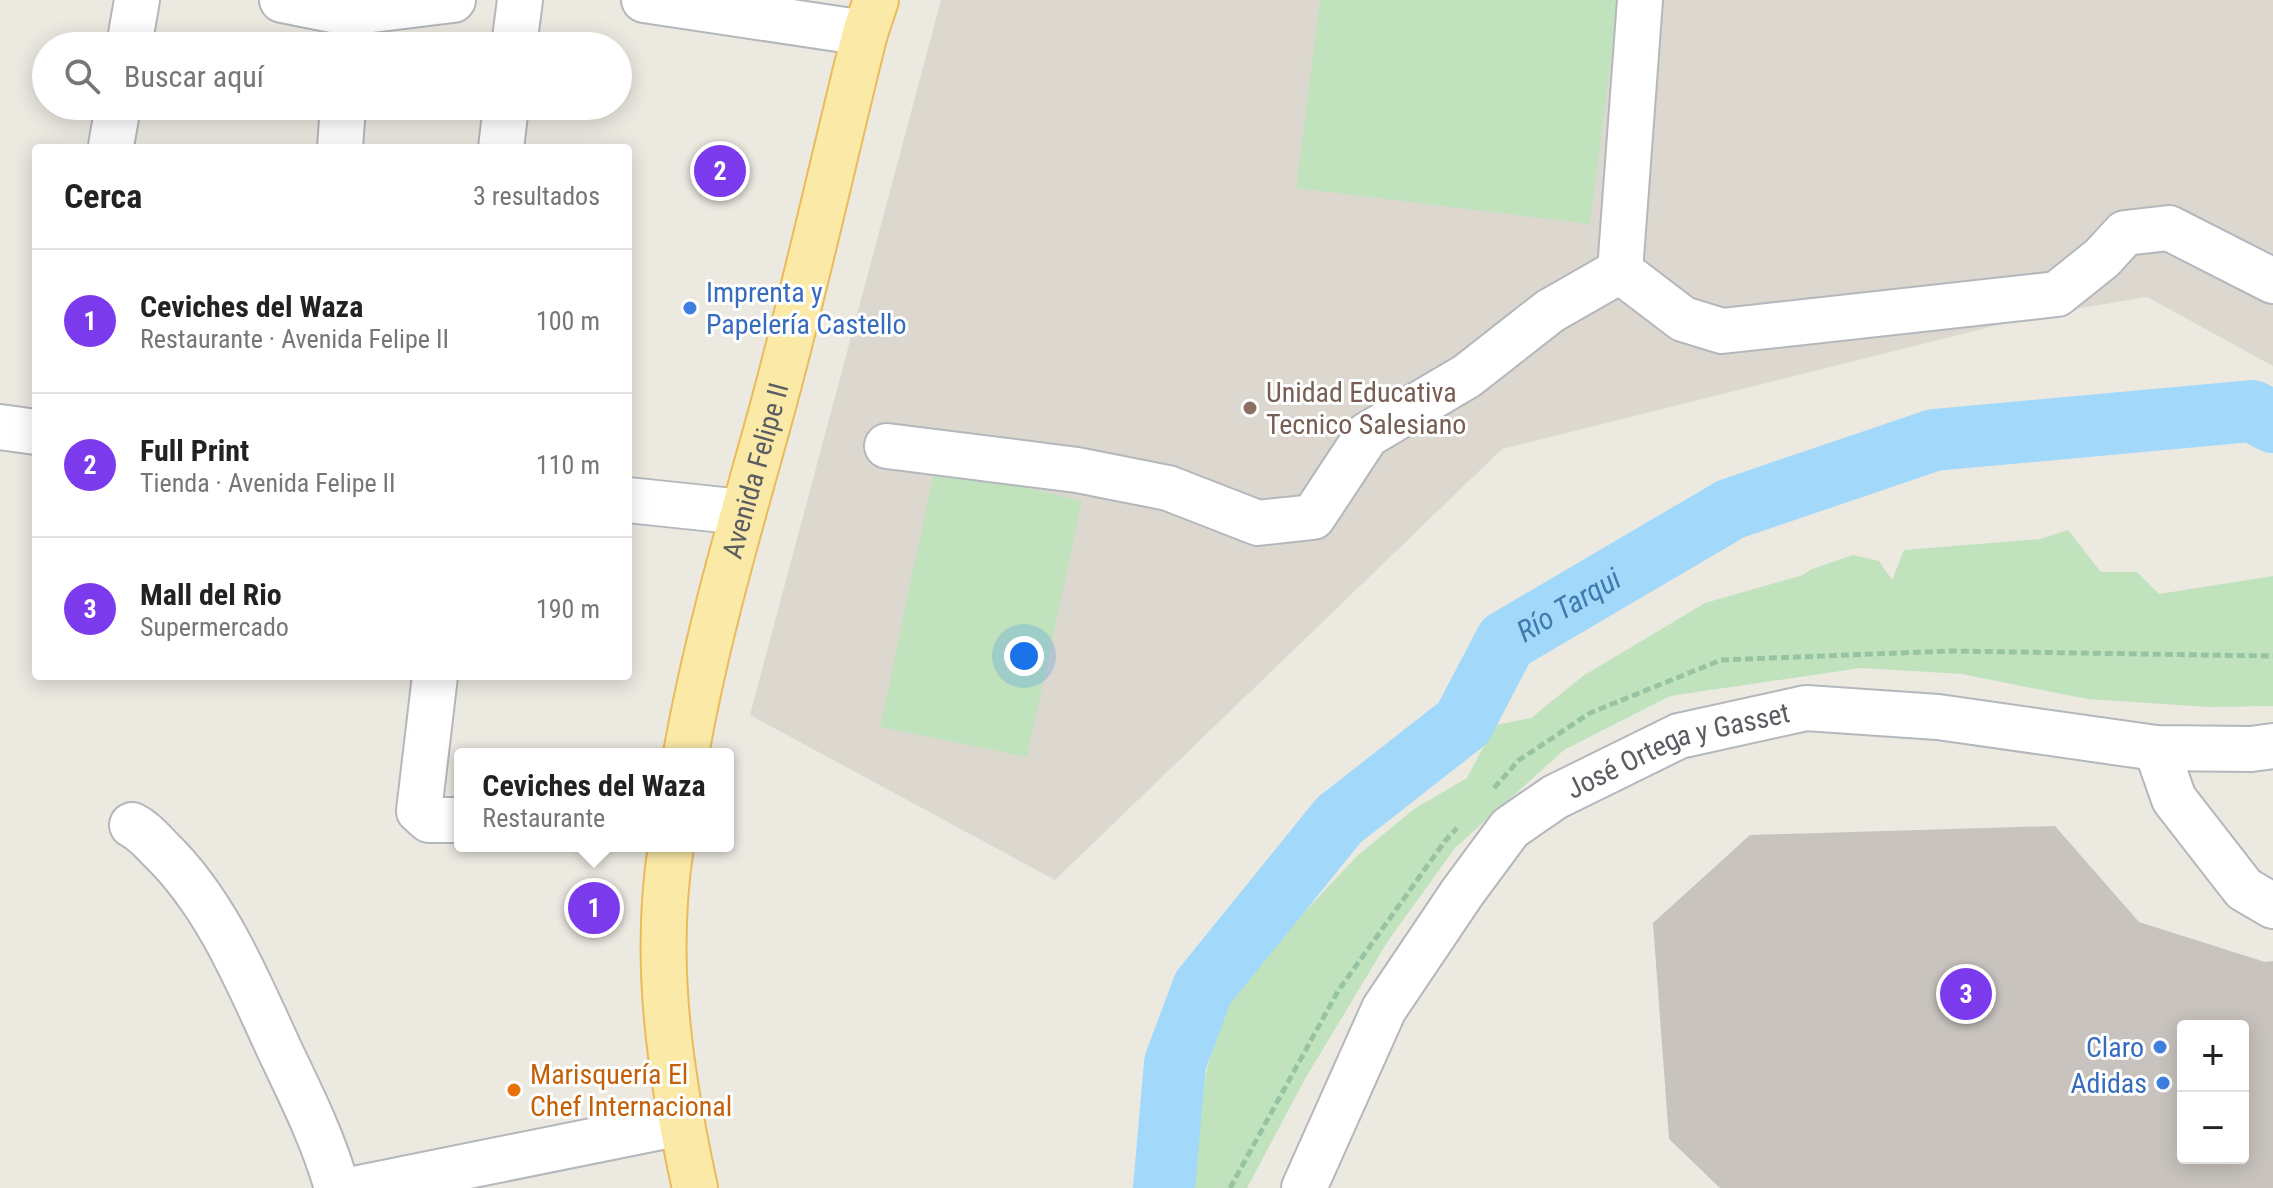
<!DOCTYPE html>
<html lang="es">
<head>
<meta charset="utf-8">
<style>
  :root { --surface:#fff; --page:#f2f2f2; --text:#222; --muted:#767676; --line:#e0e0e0; --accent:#7c3aed }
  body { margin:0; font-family:"Roboto Condensed",sans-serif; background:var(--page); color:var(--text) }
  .controls { position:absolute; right:24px; bottom:24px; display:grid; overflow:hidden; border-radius:8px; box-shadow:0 4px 20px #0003 }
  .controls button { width:72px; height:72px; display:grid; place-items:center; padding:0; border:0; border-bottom:2px solid var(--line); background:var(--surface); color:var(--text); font:40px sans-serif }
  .you { position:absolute; left:1024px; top:656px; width:28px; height:28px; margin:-20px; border:6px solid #fff; border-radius:50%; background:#1a73e8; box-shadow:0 0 0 12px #1a73e833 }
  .badge { display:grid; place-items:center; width:52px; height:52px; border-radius:50%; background:var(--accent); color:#fff; font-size:26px; font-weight:700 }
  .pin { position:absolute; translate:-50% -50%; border:4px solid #fff; box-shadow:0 2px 8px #0006 }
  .popup { position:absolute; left:454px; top:748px; width:280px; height:104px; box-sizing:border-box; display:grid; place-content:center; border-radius:8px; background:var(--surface); filter:drop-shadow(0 2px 6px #0005); font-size:26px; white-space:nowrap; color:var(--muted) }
  .popup b { font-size:30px; color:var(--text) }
  .popup::after { content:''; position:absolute; left:50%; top:100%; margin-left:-16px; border:16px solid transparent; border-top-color:var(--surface) }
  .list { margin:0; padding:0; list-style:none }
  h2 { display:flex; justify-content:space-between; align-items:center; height:104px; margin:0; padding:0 32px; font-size:34px }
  h2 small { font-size:26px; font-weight:400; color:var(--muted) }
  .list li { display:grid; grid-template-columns:52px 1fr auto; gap:24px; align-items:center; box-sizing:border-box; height:144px; padding:0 32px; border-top:2px solid var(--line) }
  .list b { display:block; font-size:30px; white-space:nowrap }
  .list p { margin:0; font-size:26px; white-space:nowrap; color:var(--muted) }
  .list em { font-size:26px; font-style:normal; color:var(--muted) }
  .icon { flex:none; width:44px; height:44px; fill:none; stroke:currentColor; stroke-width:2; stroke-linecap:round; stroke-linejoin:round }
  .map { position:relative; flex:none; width:2273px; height:1188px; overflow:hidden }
  .search { position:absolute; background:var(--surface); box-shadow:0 4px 20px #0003; left:32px; top:32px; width:600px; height:88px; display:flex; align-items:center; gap:20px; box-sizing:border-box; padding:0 28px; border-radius:44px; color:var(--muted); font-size:30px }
  .panel { position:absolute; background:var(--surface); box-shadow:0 4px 20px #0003; left:32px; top:144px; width:600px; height:536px; border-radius:8px }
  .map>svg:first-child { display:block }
</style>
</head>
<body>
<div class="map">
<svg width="2273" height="1188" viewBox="0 0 2273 1188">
  <rect width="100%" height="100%" fill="#ece9e1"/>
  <path fill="#dcd8cf" d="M941,0H2273V366L2147,297L2034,316L1502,449L1055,880L750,715Z"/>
  <path fill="#c0e3be" d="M1320,0H1618L1590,224L1296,188Z
    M935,466L1082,501L1027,757L880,727Z
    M2068,530L2101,572H2137L2159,594L2273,576V706L2209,707L2087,699L1962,674L1861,668L1670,696L1564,750L1455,848L1388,941L1305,1079L1247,1188H1184L1196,1110L1224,1006L1266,953L1357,856L1414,809L1467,778L1495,725L1531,718L1583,676L1705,603L1803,575L1812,569L1853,555L1879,561L1892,580L1904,550L2040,539Z"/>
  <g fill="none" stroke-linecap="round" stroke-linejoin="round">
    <path stroke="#a2d9fb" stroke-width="62" id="s1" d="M1164,1188L1175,1063L1203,988L1339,820L1463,723L1506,641L1731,509L1934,440L2252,411L2273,422"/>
  </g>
  <path fill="#c8c3be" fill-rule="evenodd" d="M2055,826L2139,922L2265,962L2273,961V1188H1720L1669,1139L1653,923L1750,835ZM2183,1026H2243V1158H2183Z"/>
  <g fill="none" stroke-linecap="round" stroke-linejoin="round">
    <defs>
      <g id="minor">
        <path d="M282,0L347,13L453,0"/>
        <path d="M644,0L865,33"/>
        <path d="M129,46L137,0"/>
        <path d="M514,46L520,0"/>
        <path d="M111,146L118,106"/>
        <path d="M340,148L343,106"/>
        <path d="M501,148L506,106"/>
        <path d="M1620,271L1683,319L1722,331L2057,294L2102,258L2125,233L2169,228L2273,281"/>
        <path d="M0,427L36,432"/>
        <path d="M887,446L1077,470L1168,488L1258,523L1313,517L1367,435L1467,376L1550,311L1620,271L1640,0"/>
        <path d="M628,500L742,512"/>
        <path d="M435,676L419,811L429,820H460"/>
        <path d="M2156,748L2174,799L2244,889L2273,906"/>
        <path d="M132,825C144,831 151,840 160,849C217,904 248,982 281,1053C302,1097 324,1141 337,1188"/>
        <path d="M359,1188L681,1123"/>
        <path id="s2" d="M1304,1188L1384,1009L1462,893L1510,828L1555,797L1679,736L1806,708L1938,717L2156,748L2251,749L2273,746"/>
      </g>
      <g id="major">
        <path id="s3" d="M686,754C706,640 739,529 770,417C805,290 833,161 865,33L876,0"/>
        <path d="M671,846C653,962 670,1074 695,1188"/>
      </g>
    </defs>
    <use href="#minor" stroke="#b4b7bb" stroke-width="48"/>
    <use href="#major" stroke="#eabb5b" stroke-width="48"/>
    <path stroke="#98c3a2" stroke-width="5" stroke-dasharray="8 4" stroke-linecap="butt" d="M1494,788L1519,760L1590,713L1721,660L1950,651L2273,656
      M1230,1188L1338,991L1445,841L1457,828"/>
    <use href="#minor" stroke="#fff" stroke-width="44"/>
    <use href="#major" stroke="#fbe9a7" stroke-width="44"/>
  </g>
  <g fill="#3f7fe0" stroke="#fff" stroke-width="3">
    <circle cx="690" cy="308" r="8"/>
    <circle cx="2160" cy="1047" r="8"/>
    <circle cx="2163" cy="1083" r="8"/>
  </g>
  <circle fill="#8d6e63" stroke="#fff" stroke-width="3" cx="1250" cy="408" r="8"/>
  <circle fill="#e8710a" stroke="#fff" stroke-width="3" cx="514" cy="1090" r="8"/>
  <g text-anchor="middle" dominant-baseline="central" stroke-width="6" stroke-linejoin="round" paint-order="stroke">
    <g font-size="28" fill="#366cbe" stroke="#fff" text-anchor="end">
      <text x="706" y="292" text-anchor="start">Imprenta y<tspan x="706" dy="32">Papelería Castello</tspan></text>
      <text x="2144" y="1047">Claro</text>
      <text x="2147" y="1083">Adidas</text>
    </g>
    <g font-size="28" fill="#785e54" stroke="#fff" text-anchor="start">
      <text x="1266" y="392">Unidad Educativa<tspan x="1266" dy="32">Tecnico Salesiano</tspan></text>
    </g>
    <g font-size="28" fill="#5a5d61" stroke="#fff">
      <text stroke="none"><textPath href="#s3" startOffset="292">Avenida Felipe II</textPath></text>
      <text stroke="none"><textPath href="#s2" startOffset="604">José Ortega y Gasset</textPath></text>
    </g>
    <g font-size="28" fill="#c56008" stroke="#fff" text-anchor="start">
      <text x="530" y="1074">Marisquería El<tspan x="530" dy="32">Chef Internacional</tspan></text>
    </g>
    <g font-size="30" font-style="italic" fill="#417aac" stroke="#fff">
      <text stroke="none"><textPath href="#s1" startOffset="744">Río Tarqui</textPath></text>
    </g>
  </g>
</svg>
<div class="controls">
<button>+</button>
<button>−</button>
</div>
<div class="you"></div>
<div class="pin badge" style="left:594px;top:908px">1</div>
<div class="popup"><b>Ceviches del Waza</b>Restaurante</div>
<div class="pin badge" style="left:720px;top:171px">2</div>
<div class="pin badge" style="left:1966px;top:994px">3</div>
<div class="search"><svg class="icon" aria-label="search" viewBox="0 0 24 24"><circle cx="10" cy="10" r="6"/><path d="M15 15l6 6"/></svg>Buscar aquí</div>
<section class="panel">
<h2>Cerca<small>3 resultados</small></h2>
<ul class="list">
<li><span class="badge">1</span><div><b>Ceviches del Waza</b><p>Restaurante · Avenida Felipe II</p></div><em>100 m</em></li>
<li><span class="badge">2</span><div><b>Full Print</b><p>Tienda · Avenida Felipe II</p></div><em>110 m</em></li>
<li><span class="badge">3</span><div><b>Mall del Rio</b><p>Supermercado</p></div><em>190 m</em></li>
</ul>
</section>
</div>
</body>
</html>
